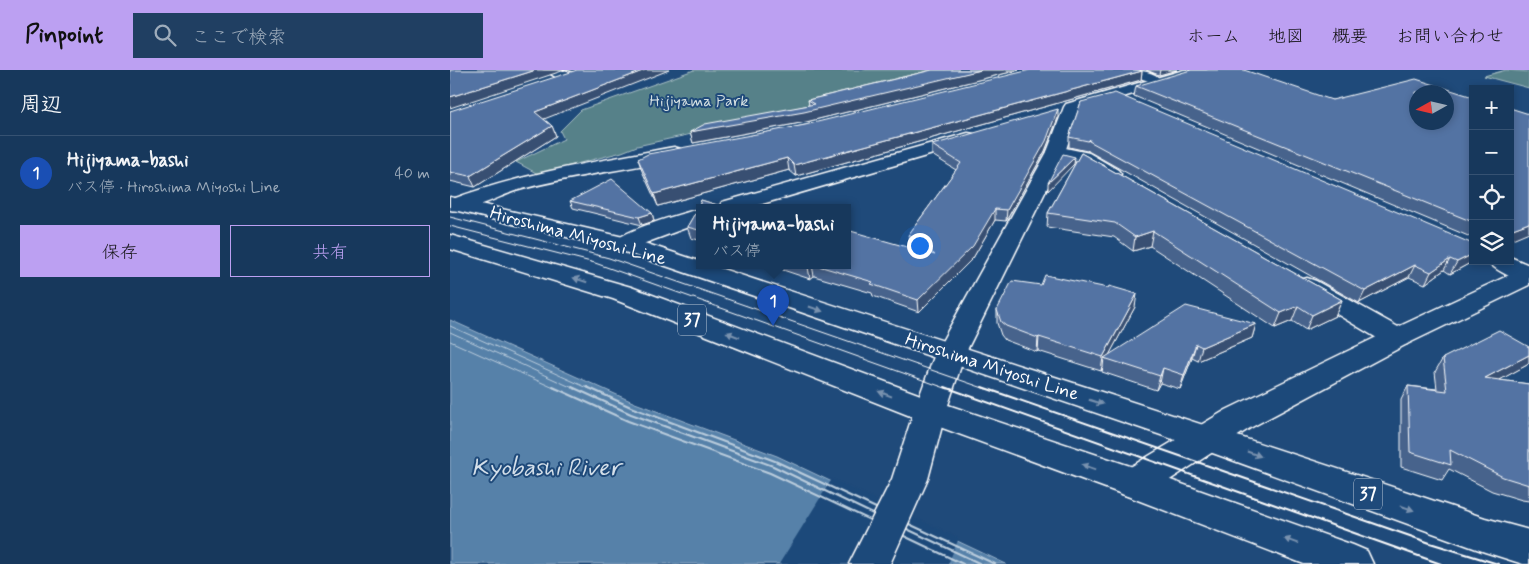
<!DOCTYPE html>
<html lang="ja">
<head>
<meta charset="utf-8">
<style>
  :root { --surface:#17385c; --page:#203f62; --text:#f1f3f6; --muted:#9eacbb; --line:#365272; --accent:#bca0f2 }
  body { margin:0; font-family:Mynerve,"Klee One",sans-serif; background:var(--page); color:var(--text) }
  .controls { position:absolute; right:15px; top:15px; display:grid; overflow:hidden; border-radius:0px; box-shadow:0 2px 8px #0003 }
  .controls button { width:45px; height:45px; display:grid; place-items:center; padding:0; border:0; border-bottom:1px solid var(--line); background:var(--surface); color:var(--text); font:25px sans-serif }
  .compass { position:absolute; left:959px; top:15px; width:45px; height:45px; border-radius:50%; background:var(--surface); box-shadow:0 2px 8px #0003; rotate:262deg }
  .you { position:absolute; left:469px; top:175px; width:18px; height:18px; margin:-12px; border:4px solid #fff; border-radius:50%; background:#1a73e8; box-shadow:0 0 0 8px #1a73e833 }
  .badge { display:grid; place-items:center; width:32px; height:32px; border-radius:50%; background:var(--accent); color:#fff; font-size:16px; font-weight:700 }
  .pin { position:absolute; translate:-50% -41px; filter:drop-shadow(0 1px 2px #0008) }
  .pin::after { content:''; position:absolute; top:26px; width:18px; height:15px; background:inherit; clip-path:polygon(0 0,100% 0,50% 100%) }
  .popup { position:absolute; left:246px; top:134px; width:155px; height:65px; box-sizing:border-box; display:grid; place-content:center; border-radius:0px; background:var(--surface); filter:drop-shadow(0 1px 4px #0005); font-size:16px; white-space:nowrap; color:var(--muted) }
  .popup b { font-size:19px; color:var(--text) }
  .popup::after { content:''; position:absolute; left:50%; top:100%; margin-left:-10px; border:10px solid transparent; border-top-color:var(--surface) }
  .list { margin:0; padding:0; list-style:none }
  h2 { display:flex; justify-content:space-between; align-items:center; height:65px; margin:0; padding:0 20px; font-size:21px }
  h2 small { font-size:16px; font-weight:400; color:var(--muted) }
  .list li { display:grid; grid-template-columns:32px 1fr auto; gap:15px; align-items:center; box-sizing:border-box; height:75px; padding:0 20px; border-top:1px solid var(--line) }
  .list b { display:block; font-size:19px; white-space:nowrap }
  .list p { margin:0; font-size:16px; white-space:nowrap; color:var(--muted) }
  .list em { font-size:16px; font-style:normal; color:var(--muted) }
  .actions { display:flex; gap:10px; padding:15px 20px }
  .actions a { flex:1; padding:11px 0; border:1px solid var(--accent); border-radius:0px; text-align:center; font-size:18px; color:var(--accent) }
  .actions .main { background:var(--accent); color:#111 }
  .icon { flex:none; width:28px; height:28px; fill:none; stroke:currentColor; stroke-width:2; stroke-linecap:round; stroke-linejoin:round }
  .map { position:relative; flex:none; width:1079px; height:494px; overflow:hidden }
  header { display:flex; align-items:center; gap:30px; box-sizing:border-box; height:70px; padding:0 25px; background:var(--accent); color:#111 }
  header strong { font-size:24px }
  nav { display:flex; gap:28px; margin-inline-start:auto; font-size:18px }
  .search { width:350px; height:45px; background:var(--page); display:flex; align-items:center; gap:12px; box-sizing:border-box; padding:0 18px; border-radius:0px; color:var(--muted); font-size:19px }
  main { display:flex }
  aside { flex:1; background:var(--surface) }
  .map>svg:first-child { display:block }
</style>
</head>
<body>
<header>
<strong>Pinpoint</strong>
<div class="search"><svg class="icon" aria-label="search" viewBox="0 0 24 24"><circle cx="10" cy="10" r="6"/><path d="M15 15l6 6"/></svg>ここで検索</div>
<nav><a>ホーム</a><a>地図</a><a>概要</a><a>お問い合わせ</a></nav>
</header>
<main>
<aside>
<h2>周辺<small></small></h2>
<ul class="list">
<li><span class="badge" style="background:#1a4fb4">1</span><div><b>Hijiyama-bashi</b><p>バス停 · Hiroshima Miyoshi Line</p></div><em>40 m</em></li>
</ul>
<div class="actions"><a class="main">保存</a><a>共有</a></div>
</aside>
<div class="map">
<svg width="1079" height="494" viewBox="0 0 1079 494">
  <rect width="100%" height="100%" fill="#1f4a7a"/>
  <filter id="ink" filterUnits="userSpaceOnUse"><feTurbulence type="fractalNoise" baseFrequency=".02" numOctaves="2"/><feDisplacementMap in="SourceGraphic" scale="10" xChannelSelector="R" yChannelSelector="G"/><feConvolveMatrix kernelMatrix="1 2 1 2 8 2 1 2 1" color-interpolation-filters="sRGB"/></filter>
  <g filter="url(#ink)">
    <path fill="#568189" stroke="#aac0c4" d="M244,0H496L296,52L187,76L172,82L88,104L66,92L114,69L110,61L131,40Z
      M1056,0L1079,2V18L1034,6Z"/>
    <path fill="#5681a9" stroke="#9ab3cb" d="M0,250L185,333L327,386L556,494H0Z"/>
    <path fill="#1f4a7a" d="M382,409L509,468L498,494H329Z"/>
    <g fill="none" stroke-linecap="round" stroke-linejoin="round">
      <path stroke="#bbcddd" stroke-width="1" d="M0,256L140,319
        M0,262L125,319
        M0,271L106,319"/>
      <path stroke="#bbcddd" stroke-width="2" d="M103,317L178,351L320,403L420,450
        M122,317L181,344L323,396L423,444
        M137,317L183,338L325,391L426,438
        M459,454L545,494
        M457,459L531,494
        M454,466L513,494"/>
      <defs>
        <path id="minor" d="M94,0H113L152,10L154,13L152,16L147,17L109,9Z
          M672,0C684,0 701,0 709,8L707,11L702,12L674,3Z
          M518,63L524,64L527,68L524,72L302,137H269L272,132Z
          M606,76L639,83L668,100L671,104L668,108C652,112 641,99 627,92C619,89 608,88 599,86L597,82L599,78Z
          M224,77L231,79L233,83L231,87C176,101 119,105 65,121C48,127 16,144 0,140V130C73,103 148,91 224,77Z
          M249,139V153L174,181L166,179L162,174C172,160 231,144 249,139Z
          M1060,187L1079,195V213C1066,209 1046,202 1038,191H1060Z
          M857,208L866,211L957,262L961,268L957,274L947,277L937,274L848,221L844,216L848,211Z"/>
        <path id="tertiary" d="M734,0H756L754,3L629,40L615,82L515,284L496,341L478,409L440,494H399L442,409L464,341L485,284L597,82L614,37L616,34Z
          M1079,197V215L957,274L800,358L698,424L685,428L672,424L667,413L672,402L776,340L937,262L1070,200Z"/>
        <path id="primary" d="M0,127L182,169L249,191V195H260C518,280 777,361 1035,448L1079,460V494H1073L1035,482L746,377L166,179L0,139Z
          M0,165L181,217L492,333L698,402L903,475L917,481L923,494H854L672,424L468,349L163,229L0,179Z"/>
      </defs>
      <use href="#minor" stroke="#fff" stroke-width="3"/>
      <use href="#tertiary" stroke="#fff" stroke-width="3"/>
      <use href="#primary" stroke="#fff" stroke-width="3"/>
      <use href="#minor" fill="#1f4a7a" fill-rule="evenodd"/>
      <use href="#tertiary" fill="#1f4a7a" fill-rule="evenodd"/>
      <use href="#primary" fill="#1f4a7a" fill-rule="evenodd"/>
      <path stroke="#fff" stroke-width="1" d="M0,147L159,188L536,319
        M0,156L145,193L498,319"/>
      <path stroke="#fff" stroke-width="2" d="M495,317L991,494
        M532,317L980,473L1048,494"/>
    </g>
    <path fill="#47638c" stroke="#fff" d="M482,0H569L356,52L243,73L240,62L359,35L358,30Z
      M696,0H727L709,5Z
      M692,1L691,10L346,106L339,100L208,136L192,101L188,89L355,55Z
      M686,16L882,30L1023,27V168L684,26Z
      M631,32L1023,184V191L1022,192L1000,204L994,200L975,214L959,207L909,233L638,81V80L637,81L619,77V67Z
      M0,41L94,49L102,56L106,66L25,117L0,111Z
      M608,48L595,81L556,151L545,150L523,188L469,242L423,226L422,223L364,206L360,209L318,195H397L464,179L460,175L459,164L506,100L482,85V75Z
      M631,83L892,230L885,246L856,260L842,251L825,258L700,176L683,181L664,167L597,157L598,143Z
      M251,130L274,137H249V170L241,168L237,157L244,145L247,143Z
      M120,131L202,143L204,151L192,155L123,138Z
      M685,237L659,285L806,254L802,268L748,291L742,288L730,319L710,313L706,320L652,302L653,297L651,301L588,281L587,282L555,270L551,265L547,253V240Z
      M1079,277V293L1077,295L1049,310L1079,314V431L1072,430L1042,421L999,399L992,410L951,397V330L958,316L987,319L985,302L993,288Z"/>
    <path fill="#395072" stroke="#fff" d="M86,0H115L0,38V27Z
      M195,0H219L89,51L85,42Z
      M531,0H569L356,52L243,73L240,62Z
      M710,0H727L709,5Z
      M692,1L691,10L346,106L344,95Z
      M608,39V48L595,81L556,151L557,140Z
      M102,56L106,66L25,117L20,106Z
      M625,87L624,94L598,121V113Z
      M337,88L339,100L208,136L204,124Z
      M545,139V150L523,188L469,242L468,230Z
      M202,143L204,151L192,155L189,147Z
      M1079,153V162L1060,170V160Z
      M703,161L700,176L683,181L685,167Z
      M1023,184V191L1022,192L1000,204L1007,192Z
      M1000,189L994,200L975,214L981,202Z
      M361,195H362L364,206L360,209L358,197Z
      M965,195L959,207L909,233L915,221Z
      M687,224L685,237L657,289L654,288L653,297L651,301L653,287Z
      M892,230L885,246L856,260L862,245Z
      M848,236L842,251L825,258L831,243Z
      M806,254L802,268L748,291L752,277Z
      M589,267L588,281L587,282L588,268Z
      M746,274L742,288L730,319L734,305Z
      M1079,285V293L1077,295L1026,323L1035,308Z
      M713,298L710,313L706,320L710,306Z"/>
    <path fill="#5273a3" stroke="#fff" fill-rule="evenodd" d="M0,0H86L0,27Z
      M127,0H195L85,42L102,56L20,106L0,102V41Z
      M482,0H531L354,42L240,62L255,54L365,34L358,30Z
      M580,0H689L692,1L344,95L337,88L204,124L188,89L198,84L355,55Z
      M741,0H794L882,30L966,9L1023,27V152L686,16ZM966,22H996V52H966Z
      M665,23L1023,174V184L1007,192L1000,189L981,202L965,195L915,221L639,71L640,69L638,71L619,67L631,32Z
      M1060,38L1079,44V153L1060,160Z
      M608,39L596,71L557,140L545,139L523,176L468,230L421,214L423,212L365,195H397V160L485,185L459,164L511,93L482,75Z
      M631,83L892,230L862,245L848,236L831,243L703,161L685,167L665,153L598,143Z
      M613,84L625,87L598,113Z
      M162,109L202,143L189,147L120,131Z
      M251,130L274,137H249V160L237,157L244,145L247,143Z
      M350,195H361L358,197Z
      M595,205L658,218L659,216L687,224L653,287L589,267L588,268L556,256L551,252L547,240L562,211L591,215Z
      M736,236L806,254L752,277L746,274L734,305L713,298L710,306L654,288Z
      M1049,260L1079,277V285L1035,308L1079,314V415L1053,407L1000,380L1001,395L960,382L958,316L997,321L993,288Z"/>
    <defs><path id="oneway-solid" d="M-6-.8H1V-3.2L6.5 0L1 3.2V.8H-6Z" transform="scale(1.25)"/></defs>
    <g fill="#7992af">
      <use href="#oneway-solid" transform="translate(130 210) rotate(-163)"/>
      <use href="#oneway-solid" transform="translate(366 239) rotate(19)"/>
      <use href="#oneway-solid" transform="translate(283 265) rotate(-159)"/>
      <use href="#oneway-solid" transform="translate(435 324) rotate(-159)"/>
      <use href="#oneway-solid" transform="translate(646 332) rotate(18)"/>
      <use href="#oneway-solid" transform="translate(804 384) rotate(19)"/>
      <use href="#oneway-solid" transform="translate(639 397) rotate(-161)"/>
      <use href="#oneway-solid" transform="translate(957 438) rotate(19)"/>
      <use href="#oneway-solid" transform="translate(841 471) rotate(-160)"/>
    </g>
  </g>
  <g text-anchor="middle" dominant-baseline="central" stroke-width="4" stroke-linejoin="round" paint-order="stroke">
    <g font-size="16" fill="#d5e0e2" stroke="#1f4a7a">
      <text x="249" y="31">Hijiyama Park</text>
    </g>
    <g fill="#1f4a7a" stroke="#bcc9d7" stroke-width="1">
      <rect x="228" y="234.5" width="28" height="31" rx="4"/>
      <rect x="904" y="408.5" width="28" height="31" rx="4"/>
    </g>
    <g font-size="18" font-weight="bold" fill="#fff">
      <text x="242" y="250">37</text>
      <text x="918" y="424">37</text>
    </g>
    <g font-size="19" fill="#fff" stroke="#1f4a7a">
      <text transform="translate(128 166) rotate(15)">Hiroshima Miyoshi Line</text>
      <text transform="translate(542 297) rotate(18)">Hiroshima Miyoshi Line</text>
    </g>
    <g font-size="24" font-style="italic" fill="#d5e0ea" stroke="#1f4a7a">
      <text x="96" y="398">Kyobashi River</text>
    </g>
  </g>
</svg>
<div class="controls">
<button>+</button>
<button>−</button>
<button><svg class="icon" aria-label="locate" viewBox="0 0 24 24"><circle cx="12" cy="12" r="6"/><path d="M12 2v4M12 18v4M2 12h4M18 12h4"/></svg></button>
<button><svg class="icon" aria-label="layers" viewBox="0 0 24 24"><path d="M12 4l9 5-9 5-9-5zM3 14l9 5 9-5"/></svg></button>
</div>
<svg class="compass" viewBox="-18 -18 36 36"><path d="M0-13l5 13h-10z" fill="#e53935"/><path d="M0 13l5-13h-10z" fill="#9eacbb"/></svg>
<div class="you"></div>
<div class="pin badge" style="left:323px;top:256px;background:#1a4fb4">1</div>
<div class="popup"><b>Hijiyama-bashi</b>バス停</div>
</div>
</main>
</body>
</html>
